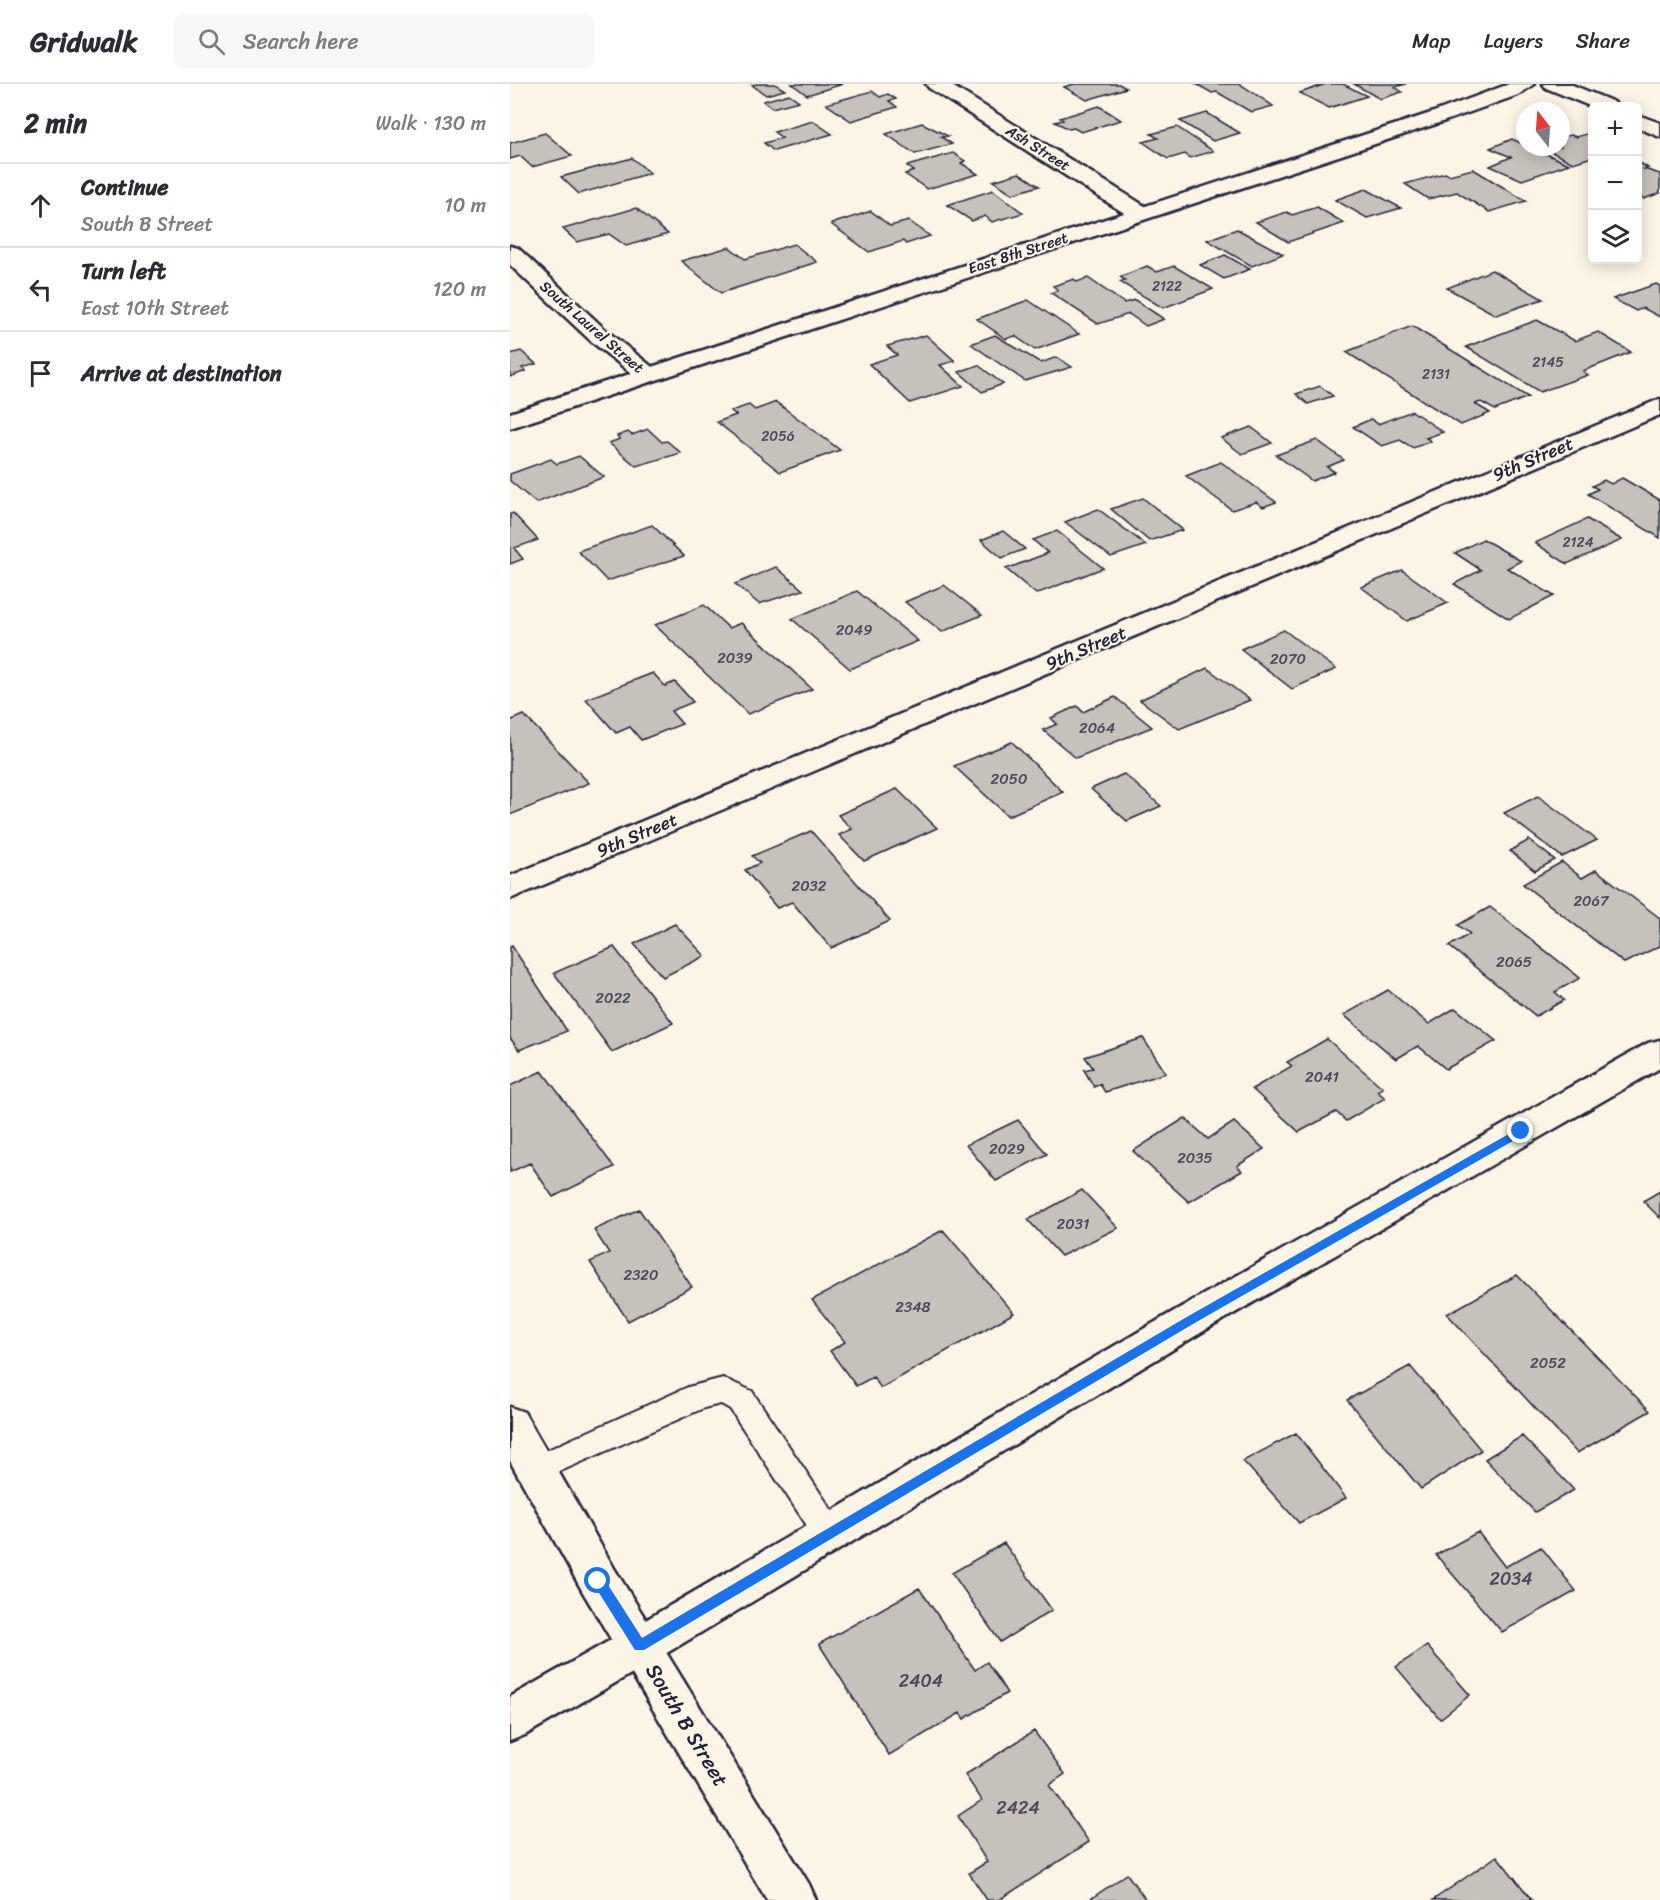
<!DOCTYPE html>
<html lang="en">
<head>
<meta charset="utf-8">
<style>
  :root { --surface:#fff; --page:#f7f7f7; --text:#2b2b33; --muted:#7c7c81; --line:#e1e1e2 }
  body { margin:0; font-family:Sriracha,sans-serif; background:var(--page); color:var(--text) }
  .controls { position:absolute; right:18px; top:18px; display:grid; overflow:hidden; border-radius:9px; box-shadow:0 3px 15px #0003 }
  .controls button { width:54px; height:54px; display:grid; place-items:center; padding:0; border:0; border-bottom:2px solid var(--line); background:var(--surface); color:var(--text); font:30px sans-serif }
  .compass { position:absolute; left:1006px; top:18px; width:54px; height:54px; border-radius:50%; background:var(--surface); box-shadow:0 3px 15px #0003; rotate:343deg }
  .stop { position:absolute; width:18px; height:18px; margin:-14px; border:4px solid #1a73e8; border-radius:50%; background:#fff }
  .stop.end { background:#1a73e8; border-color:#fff; box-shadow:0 2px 6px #0008 }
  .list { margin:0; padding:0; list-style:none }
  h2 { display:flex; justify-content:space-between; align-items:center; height:78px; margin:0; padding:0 24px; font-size:26px }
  h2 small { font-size:20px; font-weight:400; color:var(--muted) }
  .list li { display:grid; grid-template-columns:39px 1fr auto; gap:18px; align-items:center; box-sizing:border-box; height:84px; padding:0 24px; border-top:2px solid var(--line) }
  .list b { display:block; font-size:22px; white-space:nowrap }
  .list p { margin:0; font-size:20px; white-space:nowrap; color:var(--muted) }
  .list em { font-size:20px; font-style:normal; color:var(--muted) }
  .icon { flex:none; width:33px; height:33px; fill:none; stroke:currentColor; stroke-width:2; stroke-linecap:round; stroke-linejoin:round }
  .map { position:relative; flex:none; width:1150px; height:1816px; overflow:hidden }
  header { display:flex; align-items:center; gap:36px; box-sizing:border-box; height:84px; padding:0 30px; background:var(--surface); border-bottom:2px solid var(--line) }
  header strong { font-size:28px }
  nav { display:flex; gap:33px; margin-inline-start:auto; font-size:21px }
  .search { width:420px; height:54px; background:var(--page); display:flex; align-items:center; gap:15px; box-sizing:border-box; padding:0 21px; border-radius:9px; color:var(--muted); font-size:22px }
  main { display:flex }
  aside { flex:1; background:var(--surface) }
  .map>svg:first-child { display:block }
</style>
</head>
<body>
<header>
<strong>Gridwalk</strong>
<div class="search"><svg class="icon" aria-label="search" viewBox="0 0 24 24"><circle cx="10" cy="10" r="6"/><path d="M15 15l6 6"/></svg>Search here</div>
<nav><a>Map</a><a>Layers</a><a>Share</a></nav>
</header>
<main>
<aside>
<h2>2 min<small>Walk · 130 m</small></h2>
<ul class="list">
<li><svg class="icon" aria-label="ahead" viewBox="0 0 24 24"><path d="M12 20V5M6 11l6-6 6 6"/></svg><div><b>Continue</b><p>South B Street</p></div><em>10 m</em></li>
<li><svg class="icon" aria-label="left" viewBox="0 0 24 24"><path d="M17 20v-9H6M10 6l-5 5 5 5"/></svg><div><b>Turn left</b><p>East 10th Street</p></div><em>120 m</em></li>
<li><svg class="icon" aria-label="arrive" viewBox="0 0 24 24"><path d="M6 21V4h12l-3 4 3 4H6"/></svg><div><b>Arrive at destination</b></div></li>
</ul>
</aside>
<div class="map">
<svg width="1150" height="1816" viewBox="0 0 1150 1816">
  <rect width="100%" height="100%" fill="#fcf5e5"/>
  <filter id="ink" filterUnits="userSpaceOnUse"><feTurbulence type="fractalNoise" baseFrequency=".0167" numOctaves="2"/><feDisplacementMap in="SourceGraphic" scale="12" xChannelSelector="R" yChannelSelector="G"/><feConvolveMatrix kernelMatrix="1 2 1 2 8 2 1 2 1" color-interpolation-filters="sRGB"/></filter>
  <g filter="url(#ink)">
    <path fill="#c6c1bb" stroke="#22223b" stroke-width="1.5" d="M246,0H265L275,6L256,11L242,1Z
      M282,0H333L297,11Z
      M564,0H609L616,4L577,16L554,3Z
      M686,0H730L763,22L741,28L707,8L702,9Z
      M816,0H833L857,12L819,24L790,9Z
      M844,0H896L885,3L892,8L870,15Z
      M362,7L370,13L378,10L386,15L379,17L387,23L341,37L316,20Z
      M279,10L289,17L262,24L253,17Z
      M589,22L611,36L571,48L564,44L559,45L545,38L553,36L550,34Z
      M697,29L730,49L703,57L670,37Z
      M303,37L322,50L264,67L254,59L272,54L264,48Z
      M412,39L438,52L431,53L442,60L405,70L376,50Z
      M667,43L703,67L680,74L675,70L658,75L633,58L648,54L641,50Z
      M35,49L62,72L22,83L10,72L0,75V59Z
      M1080,49L1082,50V73L1063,79L1032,63H1051V53L1061,51L1066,53Z
      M1002,55L1015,61V63H1020L1059,80L1012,96L980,82L1001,73L980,64Z
      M443,69L455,77L451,79L468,90L417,105L395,90L404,87L397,82Z
      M122,74L140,89L69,110L51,93Z
      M1128,78L1138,84L1134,85L1150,90V109L1134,115L1128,112Z
      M963,85L1016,117L979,128L947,108L918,115L895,100L935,89L939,91Z
      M509,89L529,102L503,110L483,97Z
      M856,105L891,124L857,134L825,116Z
      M483,106L513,129L482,138L475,132L462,137L437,121Z
      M807,123L834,139L778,158L746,138L777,128L782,131Z
      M126,124L158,150L116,162L99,150L67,158L53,145Z
      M361,127L380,142L399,137L420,152L396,160L393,157L359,168L321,140Z
      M727,145L773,170L742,182L697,156Z
      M284,160L307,178L211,209L171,177L219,163L235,175Z
      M715,171L740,185L714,195L690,181Z
      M637,182L647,188L664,182L703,205L653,224L610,198L615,196L610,193Z
      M982,186L1033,215L986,231L937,204Z
      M578,194L614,219L625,216L654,235L636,242L619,230L588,240L541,209L548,206L543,202L564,195L567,198Z
      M1146,200L1150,202V233L1133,224L1126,227L1103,215Z
      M518,216L569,250L525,266L505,252L496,255L467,235Z
      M1027,236L1065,257L1088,248L1121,268L1073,287L1078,291L1030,308L956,263Z
      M902,242L1018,313L985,326L971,318L965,320L980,329L951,341L836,268Z
      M416,251L445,277L430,281L453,302L400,319L359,280L387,271L377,262Z
      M485,251L531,279L547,273L562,283L515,297L461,260Z
      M11,267L26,280L12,284L16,287L0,293V270Z
      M468,281L493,300L472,308L449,288Z
      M810,302L823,312L798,320L786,310Z
      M266,318L330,366L270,388L207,338L226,331L221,327L239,321L245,326Z
      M902,327L933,348L916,354L921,357L903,364L890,356L872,362L843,343L861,335L868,340Z
      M741,343L762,359L732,370L711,354Z
      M138,345L152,358L157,357L171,369L126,382L99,359L110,355L107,352L118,348L122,351Z
      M807,356L834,376L817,383L825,388L802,397L766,371Z
      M69,372L94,393L26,419L0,397V390L41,375L47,380Z
      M711,378L766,418L753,423L746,418L722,426L676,392Z
      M1112,394L1150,416V454L1078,410L1088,405L1082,402L1094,396L1101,400Z
      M633,414L673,446L639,457L601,425Z
      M588,425L636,461L601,473L555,438Z
      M3,429L28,456L4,464L13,475L0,480V430Z
      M1077,435L1112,456L1057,480L1025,459Z
      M142,441L174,472L97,497L68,467Z
      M493,447L515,465L492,474L471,456Z
      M547,447L593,484L526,510L496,485L538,469L523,456Z
      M973,455L1011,477L997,484L1044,512L999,535L944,500L971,486L945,469Z
      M266,483L293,506L249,520L225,500Z
      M892,486L938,519L897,537L851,503Z
      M434,501L472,531L432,548L395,518Z
      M347,507L408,557L340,585L282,535Z
      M194,521L219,544L231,539L302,605L238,630L145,541Z
      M774,546L826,585L782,605L731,565Z
      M697,584L740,616L669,645L630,616Z
      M143,589L155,602L165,598L183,618L161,627L172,640L131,656L120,643L106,649L76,615Z
      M605,613L642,643L566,674L533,646L547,640L541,634L567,622L573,628Z
      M14,631L79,699L0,731V637Z
      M502,658L553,708L498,732L444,682Z
      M614,690L651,722L617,737L581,705Z
      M387,705L427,744L354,777L329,751L342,745L328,731Z
      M1028,712L1087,756L1052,773L994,729Z
      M301,747L380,837L321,864L282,818L267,824L235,786L250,779L242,772Z
      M1019,756L1045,776L1025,787L1000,767Z
      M1052,778L1072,794L1086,786L1150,834V862L1114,879L1013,800Z
      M980,823L1070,894L1045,908L1054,916L1026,932L939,862L960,850L948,841Z
      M165,840L195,872L153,893L124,860Z
      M2,862L57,947L9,966L0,954V863Z
      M104,863L163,939L102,968L44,889Z
      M878,906L919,940L945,924L986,957L936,985L908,962L886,975L834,931Z
      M633,954L656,989L595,1008L590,1000L584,1003L574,986L583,984L575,973Z
      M817,955L873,1004L867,1007L875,1014L836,1037L826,1028L789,1048L742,1005L782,982L777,978Z
      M32,987L104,1083L43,1113L20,1079L0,1088V1002Z
      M675,1034L698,1055L724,1038L754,1065L727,1082L732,1087L679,1118L623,1067Z
      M508,1036L537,1070L486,1097L456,1061Z
      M572,1106L608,1144L551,1172L518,1136Z
      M1150,1107V1134L1133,1117Z
      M129,1125L182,1203L118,1237L80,1178L99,1169L84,1146Z
      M433,1146L504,1229L371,1304L363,1293L346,1302L320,1267L335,1258L302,1216Z
      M1007,1191L1140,1327L1067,1369L937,1230Z
      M900,1282L971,1366L911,1405L837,1316Z
      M786,1349L836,1414L789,1439L733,1377Z
      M1012,1352L1064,1406L1025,1428L975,1375Z
      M968,1448L995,1483L1031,1463L1066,1507L992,1548L926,1471Z
      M494,1459L542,1526L490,1558L442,1489Z
      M409,1504L465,1586L477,1578L497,1609L454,1635L450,1629L379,1671L309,1560Z
      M917,1562L960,1611L930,1635L886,1583Z
      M524,1647L555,1690L539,1701L579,1758L489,1816H477L459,1789L477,1778L448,1732L472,1716L455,1691Z
      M987,1772L1022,1816H923Z
      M617,1790L636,1816H579Z"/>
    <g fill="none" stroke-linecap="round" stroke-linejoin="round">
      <defs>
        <path id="lane" d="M213,1294L242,1307L331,1440L336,1450L331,1460L320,1464L309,1460L220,1325L211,1320L194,1324L26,1398L15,1394L11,1385L15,1376L178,1303Z"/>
        <path id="street" d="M416,0H439L638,124L641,129L638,134L630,135L622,134L419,4Z
          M1033,0H1060L1104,18L1107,22L1082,23L1036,4Z
          M1128,31L1150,39V53L1128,44Z
          M0,162L8,164L98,248L146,286L150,291L146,296L138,298L130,296L82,258L0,181Z
          M1150,315V331L0,815V792Z
          M1150,956V984L692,1248L145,1576L15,1651L0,1657V1613L115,1548L666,1226L1138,959Z"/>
        <path id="secondary" d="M999,0H1024L1008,11L935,37L0,344V329L921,29Z
          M0,1323L14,1328L104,1484L299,1800L306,1816H257L74,1510L0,1377Z"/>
      </defs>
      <use href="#lane" stroke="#22223b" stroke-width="4"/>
      <use href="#street" stroke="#22223b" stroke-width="5"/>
      <use href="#secondary" stroke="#22223b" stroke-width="5"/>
      <use href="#lane" fill="#fcf5e5" fill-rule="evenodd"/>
      <use href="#street" fill="#fcf5e5" fill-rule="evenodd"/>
      <use href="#secondary" fill="#fcf5e5" fill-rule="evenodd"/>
    </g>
  </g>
  <path fill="#1a73e8" d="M1011,1043L1016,1047L1015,1050L683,1240L134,1566H125L84,1501L82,1497L84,1493H93L132,1554L675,1234Z"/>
  <g text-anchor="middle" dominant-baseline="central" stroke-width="4.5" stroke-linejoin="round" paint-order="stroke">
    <g font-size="14" fill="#4b4a5b">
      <text x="657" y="202">2122</text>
      <text x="1038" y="278">2145</text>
      <text x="926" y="290">2131</text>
      <text x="268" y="352">2056</text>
      <text x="1068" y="458">2124</text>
    </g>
    <g font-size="15" fill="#22223b" stroke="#fcf5e5">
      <text transform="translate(528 64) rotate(32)">Ash Street</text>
      <text transform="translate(508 169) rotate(-18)">East 8th Street</text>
      <text transform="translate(82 243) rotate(41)">South Laurel Street</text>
    </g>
    <g font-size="15" fill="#4b4a5b">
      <text x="344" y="546">2049</text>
      <text x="225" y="574">2039</text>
      <text x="778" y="575">2070</text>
      <text x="587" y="644">2064</text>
      <text x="499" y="695">2050</text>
      <text x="299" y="802">2032</text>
      <text x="1081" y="817">2067</text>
      <text x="1004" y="878">2065</text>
      <text x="103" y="914">2022</text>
      <text x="812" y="993">2041</text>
      <text x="497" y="1065">2029</text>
      <text x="685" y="1074">2035</text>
      <text x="563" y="1140">2031</text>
      <text x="131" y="1191">2320</text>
      <text x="403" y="1223">2348</text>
      <text x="1038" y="1279">2052</text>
    </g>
    <g font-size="18" fill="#22223b" stroke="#fcf5e5">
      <text transform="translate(1023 375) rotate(-23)">9th Street</text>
      <text transform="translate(576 564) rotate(-23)">9th Street</text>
      <text transform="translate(127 751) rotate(-23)">9th Street</text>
    </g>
    <g font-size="18" fill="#4b4a5b">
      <text x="1001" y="1495">2034</text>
      <text x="411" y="1597">2404</text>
      <text x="508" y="1724">2424</text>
    </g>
    <g font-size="21" fill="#22223b" stroke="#fcf5e5">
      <text transform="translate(177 1641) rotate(59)">South B Street</text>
    </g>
  </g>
</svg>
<div class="controls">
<button>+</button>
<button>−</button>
<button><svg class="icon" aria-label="layers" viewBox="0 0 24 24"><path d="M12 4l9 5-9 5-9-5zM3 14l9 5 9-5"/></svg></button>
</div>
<svg class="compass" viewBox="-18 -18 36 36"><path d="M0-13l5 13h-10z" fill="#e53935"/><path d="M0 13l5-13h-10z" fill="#7c7c81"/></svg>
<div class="stop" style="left:88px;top:1497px"></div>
<div class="stop end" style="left:1011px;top:1047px"></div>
</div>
</main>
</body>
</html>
